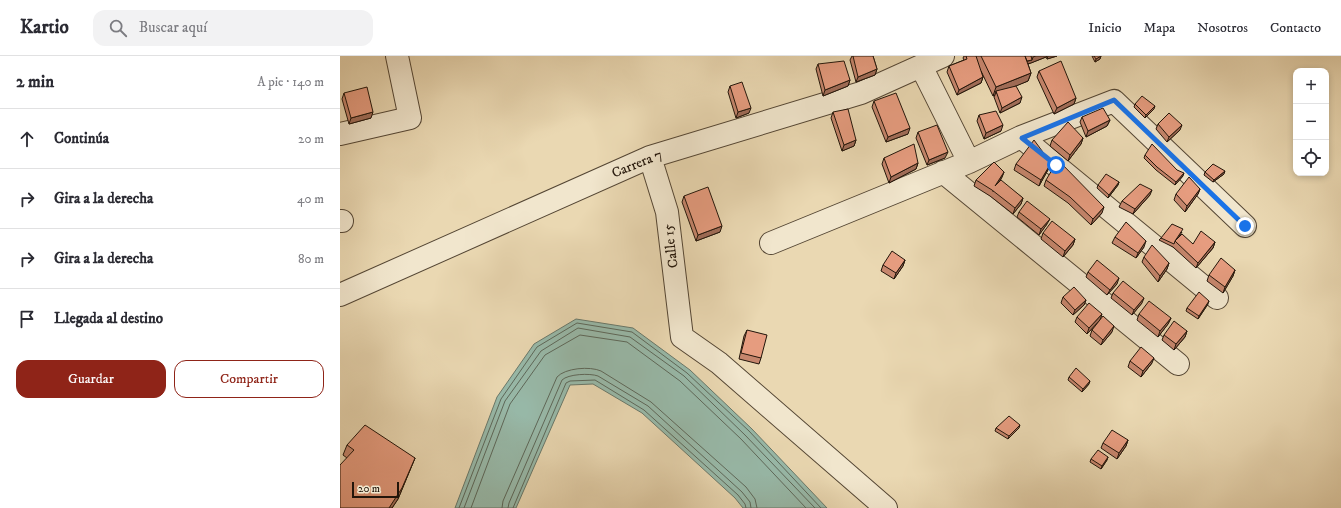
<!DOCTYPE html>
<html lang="es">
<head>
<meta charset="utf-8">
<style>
  :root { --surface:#fff; --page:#f2f2f3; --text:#2b2b33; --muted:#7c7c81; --line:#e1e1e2; --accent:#8f2418 }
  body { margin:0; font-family:"IM FELL DW Pica",serif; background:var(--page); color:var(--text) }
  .controls { position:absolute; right:12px; top:12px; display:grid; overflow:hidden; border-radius:8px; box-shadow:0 2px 6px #0003 }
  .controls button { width:36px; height:36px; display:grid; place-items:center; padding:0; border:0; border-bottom:1px solid var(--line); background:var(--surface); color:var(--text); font:20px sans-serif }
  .scale { position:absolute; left:12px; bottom:10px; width:47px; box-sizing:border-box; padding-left:4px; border:2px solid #22150a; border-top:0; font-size:11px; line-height:14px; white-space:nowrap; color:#22150a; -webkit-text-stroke:3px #f1e6cd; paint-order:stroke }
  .stop { position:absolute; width:12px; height:12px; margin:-9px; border:3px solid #1a73e8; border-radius:50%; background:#fff }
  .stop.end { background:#1a73e8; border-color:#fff; box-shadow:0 1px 4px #0008 }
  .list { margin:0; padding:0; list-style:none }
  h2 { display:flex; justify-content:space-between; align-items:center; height:52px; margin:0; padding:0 16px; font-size:17px }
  h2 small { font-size:13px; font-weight:400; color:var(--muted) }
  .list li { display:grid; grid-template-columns:26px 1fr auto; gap:12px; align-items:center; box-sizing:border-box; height:60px; padding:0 16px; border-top:1px solid var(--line) }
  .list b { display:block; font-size:15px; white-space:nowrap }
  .list em { font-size:13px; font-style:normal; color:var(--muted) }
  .actions { display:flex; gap:8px; padding:12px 16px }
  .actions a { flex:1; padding:9px 0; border:1px solid var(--accent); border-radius:12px; text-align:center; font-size:14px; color:var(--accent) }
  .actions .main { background:var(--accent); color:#fff }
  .icon { flex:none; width:22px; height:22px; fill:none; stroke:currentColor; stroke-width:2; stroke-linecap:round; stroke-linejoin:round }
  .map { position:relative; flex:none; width:1001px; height:452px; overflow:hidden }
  header { display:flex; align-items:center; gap:24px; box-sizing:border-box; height:56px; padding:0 20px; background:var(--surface); border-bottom:1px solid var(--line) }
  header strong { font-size:19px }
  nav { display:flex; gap:22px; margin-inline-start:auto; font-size:14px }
  .search { width:280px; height:36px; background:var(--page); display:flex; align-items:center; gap:10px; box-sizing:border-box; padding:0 14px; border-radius:12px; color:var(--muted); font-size:15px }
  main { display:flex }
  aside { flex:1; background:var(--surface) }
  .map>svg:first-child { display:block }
</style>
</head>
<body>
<header>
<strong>Kartio</strong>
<div class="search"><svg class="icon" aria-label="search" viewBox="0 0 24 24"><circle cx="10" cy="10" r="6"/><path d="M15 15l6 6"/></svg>Buscar aquí</div>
<nav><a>Inicio</a><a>Mapa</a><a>Nosotros</a><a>Contacto</a></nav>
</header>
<main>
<aside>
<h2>2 min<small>A pie · 140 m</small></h2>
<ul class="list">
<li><svg class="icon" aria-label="ahead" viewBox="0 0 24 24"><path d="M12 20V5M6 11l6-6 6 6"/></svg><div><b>Continúa</b></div><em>20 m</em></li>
<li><svg class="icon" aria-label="right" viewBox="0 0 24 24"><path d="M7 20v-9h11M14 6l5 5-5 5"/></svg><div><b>Gira a la derecha</b></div><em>40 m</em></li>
<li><svg class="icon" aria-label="right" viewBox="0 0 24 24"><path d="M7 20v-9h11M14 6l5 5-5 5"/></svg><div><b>Gira a la derecha</b></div><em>80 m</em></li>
<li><svg class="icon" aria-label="arrive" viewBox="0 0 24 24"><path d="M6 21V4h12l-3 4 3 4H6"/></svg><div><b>Llegada al destino</b></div></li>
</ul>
<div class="actions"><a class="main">Guardar</a><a>Compartir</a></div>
</aside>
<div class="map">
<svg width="1001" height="452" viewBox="0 0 1001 452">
  <rect width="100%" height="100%" fill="#ead8b2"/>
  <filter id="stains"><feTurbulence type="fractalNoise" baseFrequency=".005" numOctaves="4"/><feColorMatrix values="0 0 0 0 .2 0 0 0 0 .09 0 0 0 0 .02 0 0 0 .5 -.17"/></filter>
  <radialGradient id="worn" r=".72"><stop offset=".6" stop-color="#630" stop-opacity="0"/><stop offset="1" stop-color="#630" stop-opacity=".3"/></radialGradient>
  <path fill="#98baaa" stroke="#69786a" d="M236,263L293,272L350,314L412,373L487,452H403L395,442L302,357L253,328L230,329L176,452H115L157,341L194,288Z"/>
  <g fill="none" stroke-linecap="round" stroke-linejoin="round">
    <path stroke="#5d685a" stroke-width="1" d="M119,452L161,343L197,291L237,267L292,276L347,317L409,375L481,452
      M124,452L165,345L201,295L238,272L290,281L344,320L405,379L475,452
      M131,452L170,348L205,299L240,279L287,286L340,325L401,383L466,452
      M162,452L163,445L217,321C225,312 250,310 261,315L311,346L406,431L415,443L417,452
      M168,452L169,447L222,324C228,318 250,317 258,320L308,350L402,436L410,446L411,452
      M173,452L226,327L230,325L255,324L304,354L398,439L405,448L406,452"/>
    <defs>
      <path id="minor" d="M581,10L629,106
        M0,78L70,62L57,0
        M686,85L877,242
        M310,101L327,156L342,281L379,307L546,452
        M603,116L838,308
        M0,165H2
        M431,187L629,106L681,81L774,45L905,170
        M0,239L310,101L521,37L603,0"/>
    </defs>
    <use href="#minor" stroke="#544634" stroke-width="24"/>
    <use href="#minor" stroke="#f1e6cd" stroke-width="22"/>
  </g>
  <path fill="#c6866d" stroke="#22150a" d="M512,0H533L537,13L535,19L516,26L510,4Z
    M624,0H717L707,3L706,1L688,8L691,17L688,25L675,30L680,47L660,57L654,41L655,39L653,40L641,15L643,21L641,27L617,39L607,16L609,10L624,4L623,2Z
    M752,0H761L760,3L755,6Z
    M478,8L510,24L508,30L483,40L476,13Z
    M699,15L736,42L734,48L714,58L697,21Z
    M390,30L409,57L396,62L388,36Z
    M4,37L31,62L9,68L2,43Z
    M534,45L568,78L546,86L532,51Z
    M795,48L814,53L805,62L794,51Z
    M493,56L516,84L514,90L502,95L491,62Z
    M639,59L661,75L644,83L637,65Z
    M742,61L770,64L767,70L746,81L740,66Z
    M818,68L840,74L827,86L816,73Z
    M578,76L605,102L587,109L576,82Z
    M743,82L741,88L728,105L710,90L712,84Z
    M805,99L843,120L835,129L816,114L804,102Z
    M544,102L578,107L576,113L549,127L542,108Z
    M676,108L709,112L699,130L674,114Z
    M664,116L662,121L660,125L683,142L681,148L673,158L650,140L634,130L636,124Z
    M865,116L884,118L873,126L864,119Z
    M706,124L762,157L751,169L728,147L704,130Z
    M779,126L778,129L768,142L757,132L758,129Z
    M860,133L858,138L845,156L834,144L836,138Z
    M810,139L793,158L779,151L782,145Z
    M344,140L380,176L356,185L342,146Z
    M679,156L707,168L699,179L677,161Z
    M842,176L838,182L853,188L875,186L873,192L856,212L833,191L819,184L821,182Z
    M703,177L735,183L733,189L723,201L701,183Z
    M775,181L804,191L796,202L772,187Z
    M804,201L829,207L827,213L818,226L802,206Z
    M565,204L563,210L554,223L541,215L543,209Z
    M895,214L893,220L883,237L867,225L869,219Z
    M748,216L777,228L767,239L746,221Z
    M773,237L802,247L792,259L771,242Z
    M723,241L746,244L744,249L733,259L721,247Z
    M868,248L858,263L846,255L847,252Z
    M799,258L831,262L828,268L818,281L797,264Z
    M737,261L760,264L747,278L735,266Z
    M407,274L421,302L419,308L399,303L404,280Z
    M752,274L772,276L761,289L750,280Z
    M847,275L845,281L834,294L822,284L824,279Z
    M790,305L812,307L801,321L788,311Z
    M729,321L749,328L742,336L728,324Z
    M656,372H679L668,383L655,375Z
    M788,384L786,390L777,403L761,392L763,387Z
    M7,389L75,402L58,443L52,452H0L7,402L3,399Z
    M768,401L767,404L761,413L750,406L751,403Z"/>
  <path fill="#a16d59" stroke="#22150a" d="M696,0H707L706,1L691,7L683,9L684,6L692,4L693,1Z
    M708,0H717L707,3Z
    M761,0L760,3L755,6L756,3Z
    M537,13L535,19L516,26L518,21Z
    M691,17L688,25L657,38L656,35L655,39L653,40L656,31Z
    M643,21L641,27L617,39L619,34Z
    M510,24L508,30L483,40L485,34Z
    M682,41L680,47L660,57L662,52Z
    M736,42L734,48L714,58L717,52Z
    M815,50L814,53L805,62L806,59Z
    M411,52L409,57L396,62L398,56Z
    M33,56L31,62L9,68L11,62Z
    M770,64L767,70L746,81L748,75Z
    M663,69L661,75L644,83L646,77Z
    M842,69L840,74L827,86L829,81Z
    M570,72L568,78L546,86L548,81Z
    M743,82L741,88L728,105L730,99Z
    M516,84L514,90L502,95L504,89Z
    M608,96L605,102L587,109L589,104Z
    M578,107L576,113L549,127L551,121Z
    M711,107L709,112L699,130L701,124Z
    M885,115L884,118L873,126L874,124Z
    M664,116L662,121L653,136L655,130Z
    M844,117L843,120L835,129L836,126Z
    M779,126L778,129L768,142L769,139Z
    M860,133L858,138L845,156L847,150Z
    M812,134L810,139L793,158L795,153Z
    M683,142L681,148L673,158L675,152Z
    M764,151L762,157L751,169L753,163Z
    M710,163L707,168L699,179L701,173Z
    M382,170L380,176L356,185L358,179Z
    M735,183L733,189L723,201L725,195Z
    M806,185L804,191L796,202L798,197Z
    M875,186L873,192L856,212L858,207Z
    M565,204L563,210L554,223L556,217Z
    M829,207L827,213L818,226L820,220Z
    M895,214L893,220L883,237L885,231Z
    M779,222L777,228L767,239L770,234Z
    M804,242L802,247L792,259L794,254Z
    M746,244L744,249L733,259L735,254Z
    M869,245L868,248L858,263L859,260Z
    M762,258L760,264L747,278L749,272Z
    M831,262L828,268L818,281L820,275Z
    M774,270L772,276L761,289L763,284Z
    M847,275L845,281L834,294L836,288Z
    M814,302L812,307L801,321L803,315Z
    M750,325L749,328L742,336L743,333Z
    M680,369L679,372L668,383L669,380Z
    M788,384L786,390L777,403L779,397Z
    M768,401L767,404L761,413L762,410Z
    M75,402L58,443L52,452H49Z"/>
  <path fill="#e69c7f" stroke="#22150a" d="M513,0H533L537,13L518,21Z
    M626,0H636L643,21L619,34L609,10L627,3Z
    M641,0H685L691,17L656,31Z
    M685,0H691L692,4L687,5Z
    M754,0H761L756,3Z
    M504,5L510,24L485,34L478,8Z
    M721,5L736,42L717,52L699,15Z
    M402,26L411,52L398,56L390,30Z
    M676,30L682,41L662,52L656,35Z
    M27,31L33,56L11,62L4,37Z
    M556,37L570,72L548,81L534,45Z
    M802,40L815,50L806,59L795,48Z
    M763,52L770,64L748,75L742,61Z
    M508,53L516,84L504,89L493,56Z
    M656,55L663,69L646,77L639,59Z
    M829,57L842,69L829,81L818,68Z
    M728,66L743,82L730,99L712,84Z
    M597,69L608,96L589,104L578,76Z
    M694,84L711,107L701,124L676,108Z
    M574,88L578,107L551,121L544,102Z
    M812,88L837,114L844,117L836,126L817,111L805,99Z
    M718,104L764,151L753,163L730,141L706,124Z
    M654,106L664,116L655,130L661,124L683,142L675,152L652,134L636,124Z
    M873,108L885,115L874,124L865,116Z
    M766,118L779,126L769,139L758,129Z
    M849,121L860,133L847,150L836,138Z
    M800,128L812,134L795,153L782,145Z
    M368,131L382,170L358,179L344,140Z
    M687,145L710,163L701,173L679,156Z
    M712,165L735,183L725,195L703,177Z
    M786,166L806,185L798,197L775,181Z
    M832,168L843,173L835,185L834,188L821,182Z
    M861,175L875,186L858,207L835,185L842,178L853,188Z
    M812,189L829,207L820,220L804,201Z
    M552,195L565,204L556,217L543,209Z
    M881,202L895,214L885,231L869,219Z
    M757,204L779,222L770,234L748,216Z
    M783,225L804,242L794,254L773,237Z
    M734,231L746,244L735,254L723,241Z
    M859,236L869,245L859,260L847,252Z
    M809,245L831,262L820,275L799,258Z
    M749,247L762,258L749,272L737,261Z
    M763,260L774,270L763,284L752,274Z
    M834,265L847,275L836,288L824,279Z
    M407,274L427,279L421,302L401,297Z
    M801,291L814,302L803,315L790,305Z
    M736,312L750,325L743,333L729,321Z
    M669,360L680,369L669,380L656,372Z
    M25,369L75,402L62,432L49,452H0V409L14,394L7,389Z
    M772,374L788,384L779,397L763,387Z
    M758,394L768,401L762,410L751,403Z"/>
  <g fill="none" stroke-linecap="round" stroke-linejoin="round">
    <path stroke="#1a73e8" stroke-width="5" d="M716,109L682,82L774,44L905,170"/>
  </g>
  <g text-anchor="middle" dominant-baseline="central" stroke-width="4" stroke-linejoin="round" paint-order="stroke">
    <g font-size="14" fill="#22150a" stroke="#f1e6cd">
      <text transform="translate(297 108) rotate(-22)">Carrera 7</text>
      <text transform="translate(331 190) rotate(-97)">Calle 15</text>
    </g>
  </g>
  <rect width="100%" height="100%" filter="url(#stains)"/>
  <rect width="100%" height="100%" fill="url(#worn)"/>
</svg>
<div class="controls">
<button>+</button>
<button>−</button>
<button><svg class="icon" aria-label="locate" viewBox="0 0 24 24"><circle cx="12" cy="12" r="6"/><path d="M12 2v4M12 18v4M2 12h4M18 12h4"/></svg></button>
</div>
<div class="scale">20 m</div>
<div class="stop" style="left:716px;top:109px"></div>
<div class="stop end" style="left:905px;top:170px"></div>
</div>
</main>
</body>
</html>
